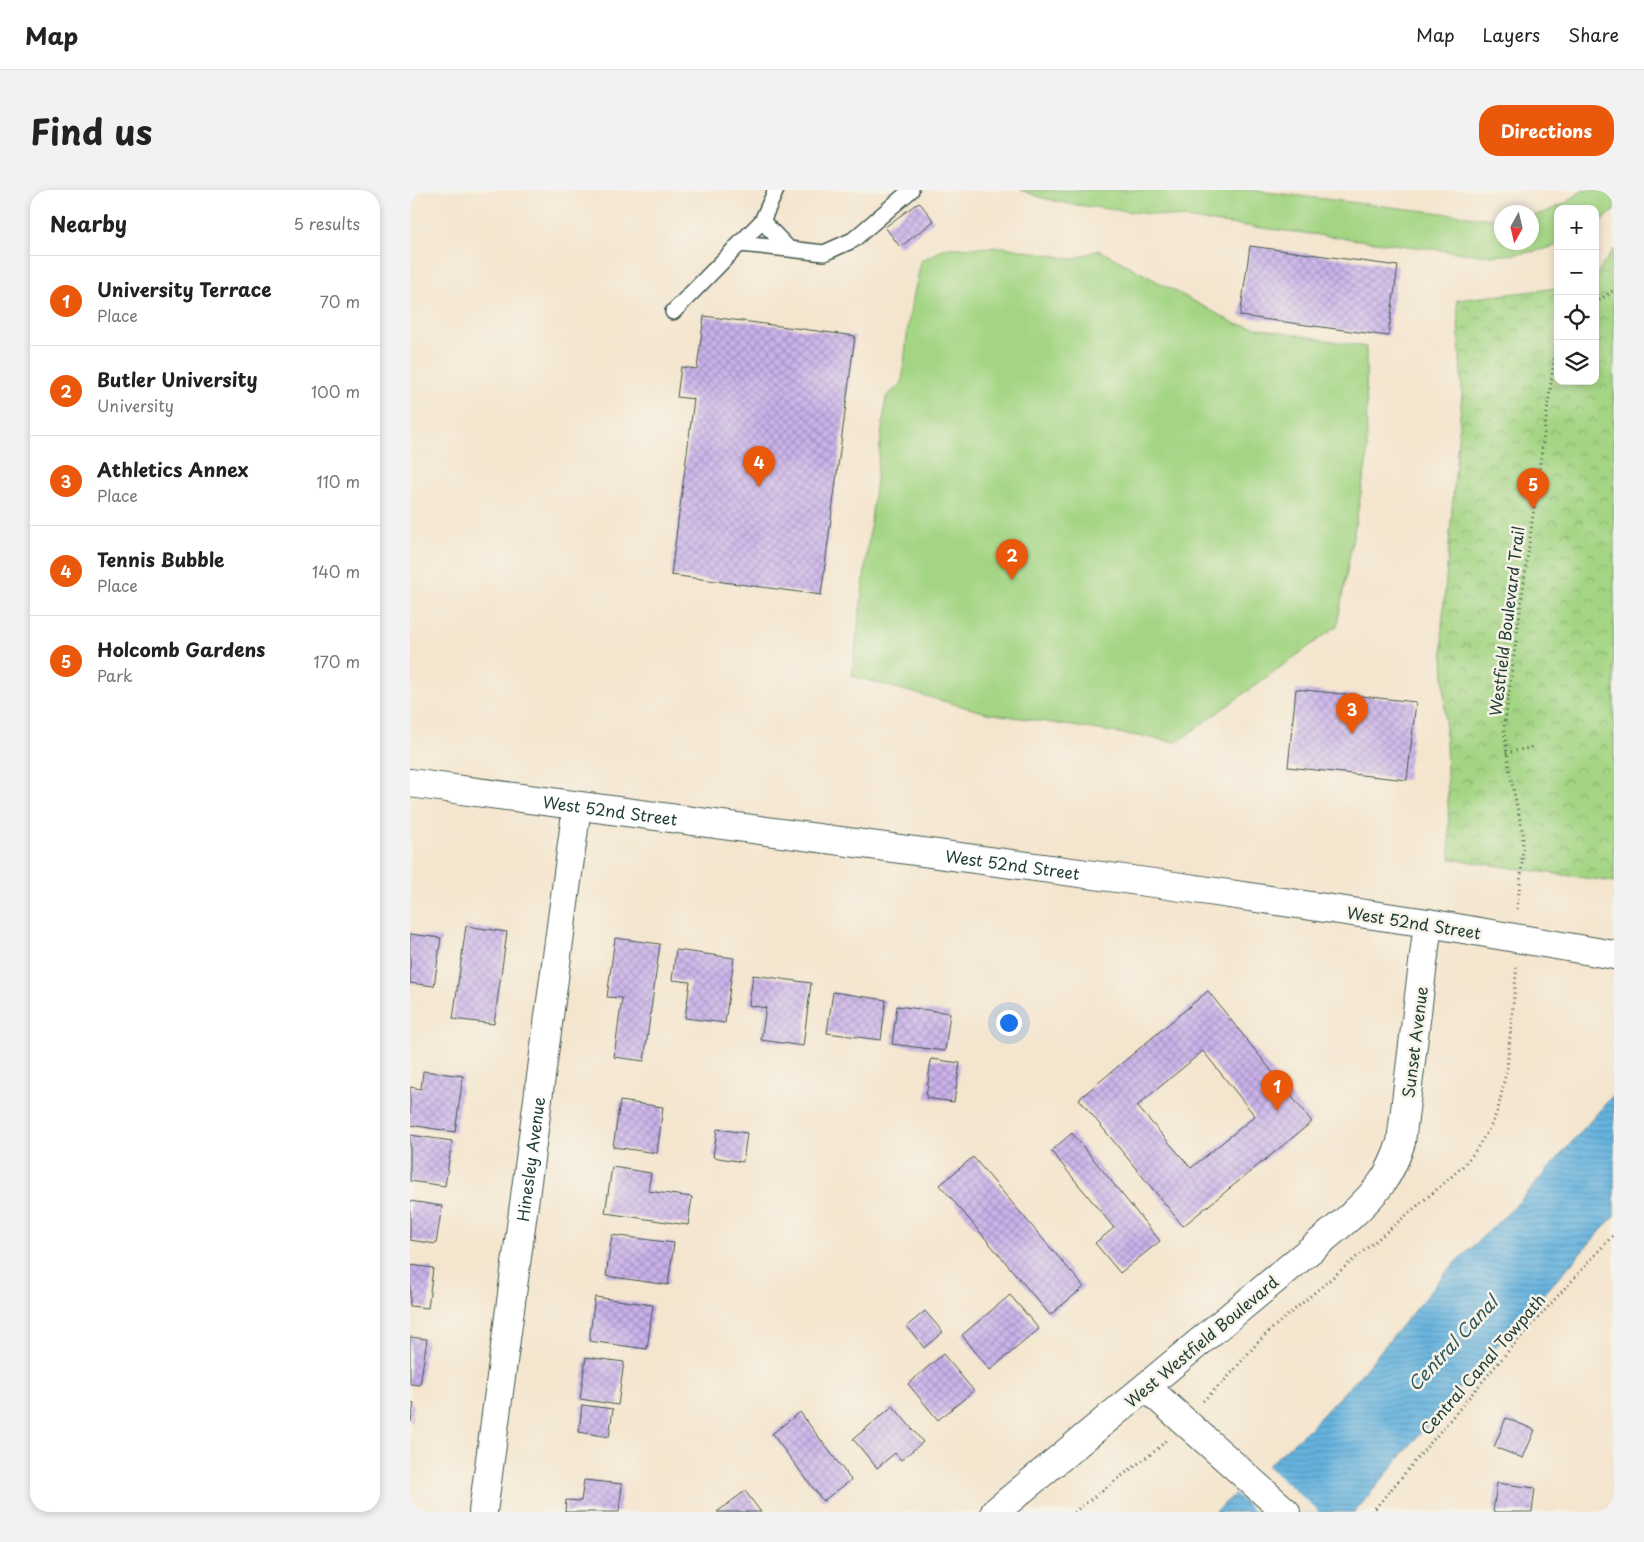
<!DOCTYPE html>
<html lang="en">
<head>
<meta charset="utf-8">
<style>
  :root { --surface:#fff; --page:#f2f2f2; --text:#222; --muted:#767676; --line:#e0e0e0; --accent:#ea580c }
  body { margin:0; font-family:"Playpen Sans",sans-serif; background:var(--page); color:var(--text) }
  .controls { position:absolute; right:15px; top:15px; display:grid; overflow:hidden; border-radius:10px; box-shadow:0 2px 8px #0003 }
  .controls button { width:45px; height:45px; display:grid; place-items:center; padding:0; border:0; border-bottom:1px solid var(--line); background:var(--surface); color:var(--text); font:25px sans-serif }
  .compass { position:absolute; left:1084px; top:15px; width:45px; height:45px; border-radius:50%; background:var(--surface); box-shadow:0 2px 8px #0003; rotate:188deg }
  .you { position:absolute; left:598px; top:832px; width:18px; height:18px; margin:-12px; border:4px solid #fff; border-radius:50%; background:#1a73e8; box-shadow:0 0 0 8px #1a73e833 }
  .badge { display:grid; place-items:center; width:32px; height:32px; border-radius:50%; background:var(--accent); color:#fff; font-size:16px; font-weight:700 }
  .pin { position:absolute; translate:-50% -41px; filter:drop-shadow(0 1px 2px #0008) }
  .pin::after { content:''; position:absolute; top:26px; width:18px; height:15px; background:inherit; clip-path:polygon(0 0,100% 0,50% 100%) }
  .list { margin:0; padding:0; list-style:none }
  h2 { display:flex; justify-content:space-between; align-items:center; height:65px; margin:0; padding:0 20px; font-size:21px }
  h2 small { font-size:16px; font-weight:400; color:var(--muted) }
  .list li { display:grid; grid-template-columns:32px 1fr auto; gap:15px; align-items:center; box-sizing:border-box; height:90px; padding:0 20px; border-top:1px solid var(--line) }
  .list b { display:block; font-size:19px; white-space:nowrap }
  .list p { margin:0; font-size:16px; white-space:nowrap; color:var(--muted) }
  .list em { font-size:16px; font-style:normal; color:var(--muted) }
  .icon { flex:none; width:28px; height:28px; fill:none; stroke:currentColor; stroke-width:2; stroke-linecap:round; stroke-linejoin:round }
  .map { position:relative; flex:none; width:1204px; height:1322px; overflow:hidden; border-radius:20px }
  header { display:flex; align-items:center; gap:30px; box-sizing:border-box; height:70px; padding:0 25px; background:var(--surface); border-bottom:1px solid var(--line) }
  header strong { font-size:24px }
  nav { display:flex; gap:28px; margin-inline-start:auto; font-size:18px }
  .intro { display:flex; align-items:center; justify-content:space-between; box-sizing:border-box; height:120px; padding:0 30px }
  h1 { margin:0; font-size:35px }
  .button { padding:12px 22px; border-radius:20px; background:var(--accent); color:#fff; font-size:18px; font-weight:700 }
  main { display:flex; gap:30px; padding:0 30px }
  aside { flex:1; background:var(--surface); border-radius:20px; box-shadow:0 2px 8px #0003 }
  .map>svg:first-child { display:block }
</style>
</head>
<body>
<header>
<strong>Map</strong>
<nav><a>Map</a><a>Layers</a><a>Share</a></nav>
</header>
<div class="intro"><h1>Find us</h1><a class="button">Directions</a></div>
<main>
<aside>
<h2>Nearby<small>5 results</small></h2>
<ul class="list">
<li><span class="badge">1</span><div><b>University Terrace</b><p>Place</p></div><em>70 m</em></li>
<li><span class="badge">2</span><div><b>Butler University</b><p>University</p></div><em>100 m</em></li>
<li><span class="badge">3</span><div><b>Athletics Annex</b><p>Place</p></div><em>110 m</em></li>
<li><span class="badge">4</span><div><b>Tennis Bubble</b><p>Place</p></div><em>140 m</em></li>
<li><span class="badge">5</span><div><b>Holcomb Gardens</b><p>Park</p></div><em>170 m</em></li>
</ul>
</aside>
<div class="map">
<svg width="1204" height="1322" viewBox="0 0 1204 1322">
  <defs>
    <pattern id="park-crowns" width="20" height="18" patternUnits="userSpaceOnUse" patternTransform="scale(1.25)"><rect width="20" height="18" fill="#a4d584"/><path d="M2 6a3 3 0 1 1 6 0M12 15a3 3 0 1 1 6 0" fill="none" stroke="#85ae6d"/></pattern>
    <pattern id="water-rules" width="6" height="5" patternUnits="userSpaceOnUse" patternTransform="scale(1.25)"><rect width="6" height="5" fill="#65b2de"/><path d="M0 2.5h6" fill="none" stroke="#5392b5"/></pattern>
    <pattern id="building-cross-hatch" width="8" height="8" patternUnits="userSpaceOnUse" patternTransform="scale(1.25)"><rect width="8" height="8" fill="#cab1eb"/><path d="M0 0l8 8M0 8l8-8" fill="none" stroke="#a391bf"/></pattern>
  </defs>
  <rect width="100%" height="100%" fill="#f7f3e8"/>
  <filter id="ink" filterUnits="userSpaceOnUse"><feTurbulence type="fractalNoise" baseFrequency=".02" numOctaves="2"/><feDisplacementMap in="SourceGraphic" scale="10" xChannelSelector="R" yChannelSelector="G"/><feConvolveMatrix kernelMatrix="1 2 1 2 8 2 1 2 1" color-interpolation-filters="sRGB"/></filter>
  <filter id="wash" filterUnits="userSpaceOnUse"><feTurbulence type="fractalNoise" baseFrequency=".0096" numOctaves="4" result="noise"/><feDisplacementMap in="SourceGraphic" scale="20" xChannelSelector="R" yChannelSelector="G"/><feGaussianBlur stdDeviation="1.12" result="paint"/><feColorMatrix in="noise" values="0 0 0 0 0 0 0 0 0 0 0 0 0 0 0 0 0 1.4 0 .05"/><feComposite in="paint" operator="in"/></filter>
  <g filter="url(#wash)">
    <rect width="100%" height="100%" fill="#f4e5ce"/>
    <path fill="#a4d584" stroke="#62895c" d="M611,0H839L1091,30L1092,52H1122V26L1138,21L1157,12L1173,0H1204V21L1185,36V19H1148V55C1121,64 1097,66 1070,65L659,14L632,8Z
      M594,57L663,69L689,60L826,134L956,157L957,270L927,436L767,552L577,523L442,486L476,207L492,193L499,127L511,71L535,58Z"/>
    <path fill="url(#park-crowns)" stroke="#62895c" d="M1204,59V692L1040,669L1032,436L1052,203L1047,110L1148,98V191H1185V86Z"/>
    <path fill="url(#water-rules)" stroke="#427889" d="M1204,904V1026L1022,1229L945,1322H805L899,1239L953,1182L1036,1082L1111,1010Z"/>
    <path fill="#f4e5ce" d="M855,1274L909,1322H845L823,1302Z"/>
    <g id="blocks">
      <path fill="url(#building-cross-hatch)" fill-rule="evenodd" d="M509,12L524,31L490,57L475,37Z
        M840,56L988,76L978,146L830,126Z
        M294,126L445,146L411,405L261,385L284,209L267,207L271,177L287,179Z
        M886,499L1006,512L997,590L878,577Z
        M56,736L97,742L84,834L43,829Z
        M0,744L31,748L24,796L0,793Z
        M205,748L250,754L234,871L204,867L212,808L197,807Z
        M266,760L324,768L315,833L275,828L280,792L262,790Z
        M343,785L401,793L393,856L351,850L356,818L339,815Z
        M798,801L902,932L773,1036L669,909ZM793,861L845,926L781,978L727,916Z
        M423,802L476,810L471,850L417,843Z
        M487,816L540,823L535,861L482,854Z
        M521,869L550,873L544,912L516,908Z
        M13,881L53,886L45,942L0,935V897L11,899Z
        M210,911L253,917L247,963L203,957Z
        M307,939L337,943L333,972L303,967Z
        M662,943L750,1051L710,1083L685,1053L704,1038L641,961Z
        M0,945L42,951L35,996L0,991Z
        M563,967L674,1097L640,1125L530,995Z
        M202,977L241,983L238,1001L282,1007L278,1035L195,1023Z
        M0,1011L32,1016L26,1054L0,1050Z
        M202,1045L264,1053L258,1095L196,1086Z
        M0,1075L23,1078L18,1118L0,1116Z
        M600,1105L629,1139L580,1180L552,1145Z
        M185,1107L243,1115L237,1159L179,1151Z
        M515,1121L533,1142L514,1158L497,1136Z
        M0,1147L17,1149L10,1195L0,1194Z
        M533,1164L564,1201L528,1230L498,1194Z
        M176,1167L214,1172L208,1215L170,1209Z
        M0,1213L4,1214L1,1232H0Z
        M172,1215L203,1219L199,1247L169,1242Z
        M483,1216L513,1252L491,1270L485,1263L467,1278L443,1249Z
        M390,1222L441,1290L413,1311L362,1244Z
        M1096,1228L1125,1240L1113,1268L1084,1257Z
        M174,1290L212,1294L209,1322H155L156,1310L171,1311Z
        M1087,1293L1125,1298L1122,1322H1083Z
        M335,1301L351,1322H307Z"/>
    </g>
  </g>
  <g filter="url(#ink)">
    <use href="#blocks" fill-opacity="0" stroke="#3f564b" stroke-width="1"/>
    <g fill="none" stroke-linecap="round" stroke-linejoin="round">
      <defs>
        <path id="lane" d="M330,54L379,59L352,31
          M379,59L414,63L443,50L501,0
          M263,122L352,31L366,0"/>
        <g id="street">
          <path d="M1018,733L1204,765"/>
          <path d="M736,1197L876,1322"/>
          <path id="s1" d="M73,1322L167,616"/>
        </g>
        <g id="secondary">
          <path id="s2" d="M0,593L751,694L1018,733L991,952C980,988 966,1002 940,1027L585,1322"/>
        </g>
      </defs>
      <use href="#lane" stroke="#3f564b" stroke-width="18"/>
      <use href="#street" stroke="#3f564b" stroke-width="30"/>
      <use href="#secondary" stroke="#3f564b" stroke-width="30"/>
      <path stroke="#3f564b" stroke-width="3" stroke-dasharray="1 4" stroke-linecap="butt" d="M1185,113L1204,100
        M1096,563L1123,557
        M1107,719L1112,675L1113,644L1100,584L1094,539L1148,141
        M793,1211L818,1187L849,1151L865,1136L1039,989L1052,977L1064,963L1082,934L1088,919L1097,878L1107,775
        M664,1322L750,1257L756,1250
        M962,1322L1100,1159L1204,1044"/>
      <use href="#lane" stroke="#fff" stroke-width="15"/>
      <use href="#street" stroke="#fff" stroke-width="28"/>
      <use href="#secondary" stroke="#fff" stroke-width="28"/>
    </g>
  </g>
  <g text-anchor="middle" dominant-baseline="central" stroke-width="5" stroke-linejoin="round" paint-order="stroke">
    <g font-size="16" fill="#1f3d34" stroke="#f7f3e8">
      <text transform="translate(1096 431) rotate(-83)">Westfield Boulevard Trail</text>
      <text stroke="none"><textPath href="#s2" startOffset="202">West 52nd Street</textPath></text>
      <text stroke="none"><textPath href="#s2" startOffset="608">West 52nd Street</textPath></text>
      <text transform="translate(1004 732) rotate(9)">West 52nd Street</text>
      <text transform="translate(1004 852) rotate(-83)">Sunset Avenue</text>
      <text stroke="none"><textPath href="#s1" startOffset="356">Hinesley Avenue</textPath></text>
      <text transform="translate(791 1151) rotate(-40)">West Westfield Boulevard</text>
      <text transform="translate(1072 1174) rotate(-49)">Central Canal Towpath</text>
    </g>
    <g font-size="18" font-style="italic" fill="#305a5e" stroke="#f7f3e8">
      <text transform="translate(1042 1153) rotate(-47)">Central Canal</text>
    </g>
  </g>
</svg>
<div class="controls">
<button>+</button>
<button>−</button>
<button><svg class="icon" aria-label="locate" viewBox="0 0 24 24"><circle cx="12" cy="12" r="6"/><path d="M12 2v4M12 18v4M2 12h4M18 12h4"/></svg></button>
<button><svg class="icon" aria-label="layers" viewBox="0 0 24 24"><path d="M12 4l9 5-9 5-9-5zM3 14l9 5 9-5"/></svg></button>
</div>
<svg class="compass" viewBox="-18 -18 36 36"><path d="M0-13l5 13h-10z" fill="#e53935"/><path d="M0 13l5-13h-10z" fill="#767676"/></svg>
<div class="you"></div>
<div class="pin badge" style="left:867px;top:921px">1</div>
<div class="pin badge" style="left:602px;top:390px">2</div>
<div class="pin badge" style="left:942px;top:544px">3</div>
<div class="pin badge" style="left:349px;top:297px">4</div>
<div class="pin badge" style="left:1123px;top:319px">5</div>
</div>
</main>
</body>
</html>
